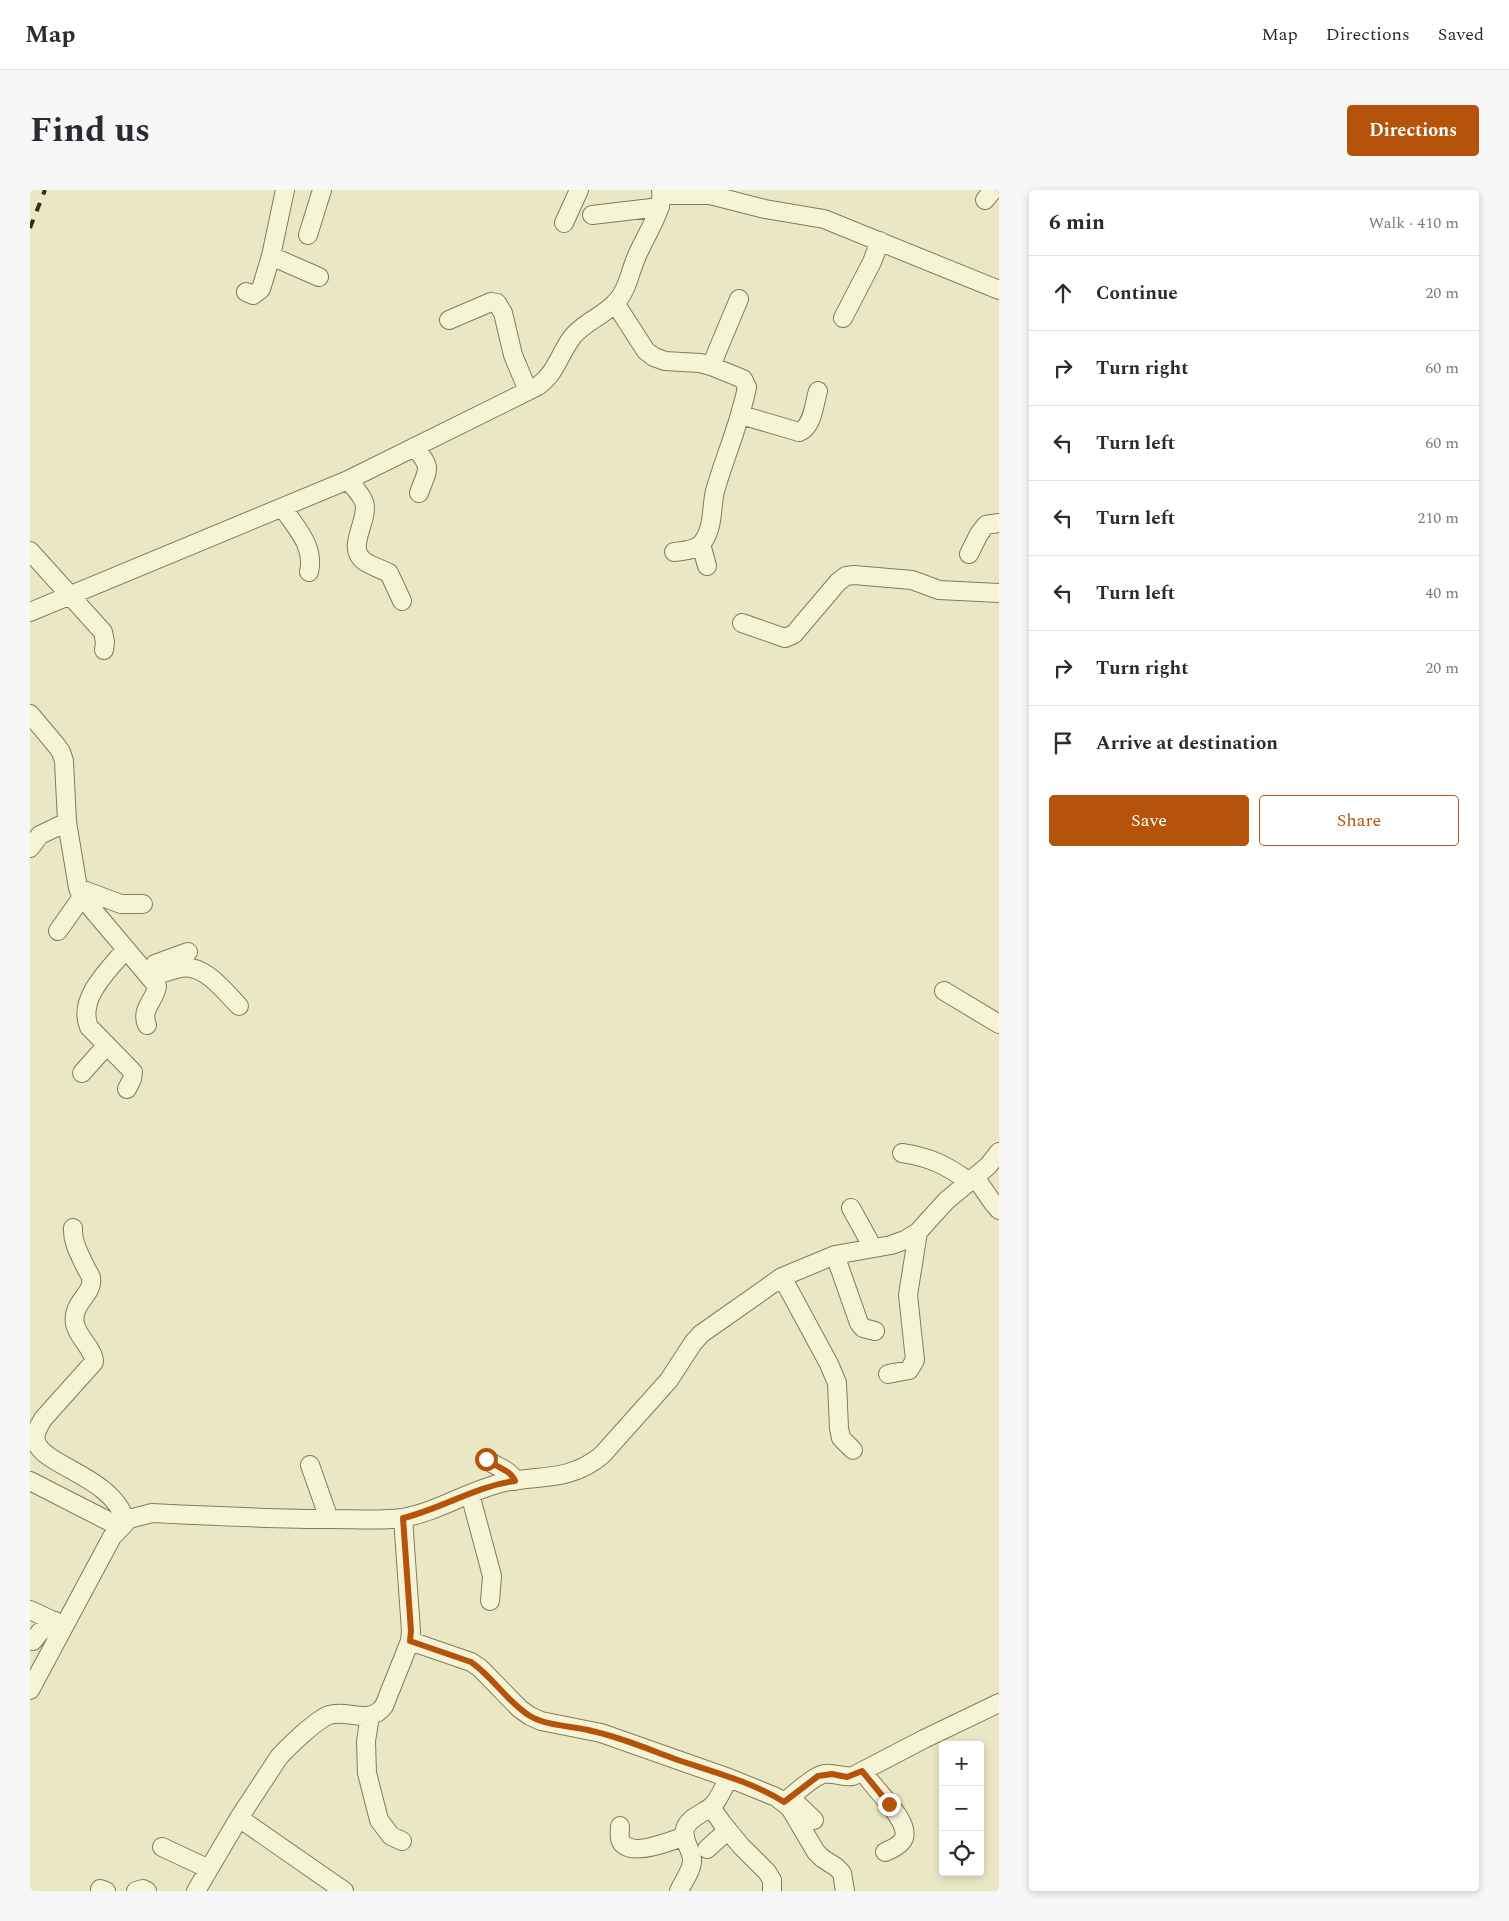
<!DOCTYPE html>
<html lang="en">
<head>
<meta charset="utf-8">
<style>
  :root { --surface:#fff; --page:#f7f7f7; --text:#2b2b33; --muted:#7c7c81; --line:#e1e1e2; --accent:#b45309 }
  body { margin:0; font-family:Spectral,serif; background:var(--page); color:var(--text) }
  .controls { position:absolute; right:15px; bottom:15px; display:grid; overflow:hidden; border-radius:5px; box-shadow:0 2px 8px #0003 }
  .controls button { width:45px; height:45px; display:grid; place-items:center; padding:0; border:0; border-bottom:1px solid var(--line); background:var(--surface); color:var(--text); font:25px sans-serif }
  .stop { position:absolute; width:15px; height:15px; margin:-11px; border:4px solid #b45309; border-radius:50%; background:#fff }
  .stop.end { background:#b45309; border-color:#fff; box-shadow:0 1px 5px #0008 }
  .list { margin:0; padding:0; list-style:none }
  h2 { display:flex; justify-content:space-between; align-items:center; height:65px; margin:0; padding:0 20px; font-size:21px }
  h2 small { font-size:16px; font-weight:400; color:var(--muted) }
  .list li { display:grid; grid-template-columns:32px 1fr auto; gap:15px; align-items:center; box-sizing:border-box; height:75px; padding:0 20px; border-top:1px solid var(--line) }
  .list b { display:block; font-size:19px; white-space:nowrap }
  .list em { font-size:16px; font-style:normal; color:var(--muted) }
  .actions { display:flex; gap:10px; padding:15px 20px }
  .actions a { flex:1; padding:11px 0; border:1px solid var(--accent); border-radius:5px; text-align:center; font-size:18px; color:var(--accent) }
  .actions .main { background:var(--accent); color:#fff }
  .icon { flex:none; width:28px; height:28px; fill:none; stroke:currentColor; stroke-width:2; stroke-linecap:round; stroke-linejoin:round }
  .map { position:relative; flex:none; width:969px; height:1701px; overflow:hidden; border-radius:5px }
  header { display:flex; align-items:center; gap:30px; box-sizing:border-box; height:70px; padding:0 25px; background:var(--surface); border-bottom:1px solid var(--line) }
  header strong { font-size:24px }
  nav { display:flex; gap:28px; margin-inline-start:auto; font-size:18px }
  .intro { display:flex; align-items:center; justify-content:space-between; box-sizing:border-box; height:120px; padding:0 30px }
  h1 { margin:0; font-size:35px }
  .button { padding:12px 22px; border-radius:5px; background:var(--accent); color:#fff; font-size:18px; font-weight:700 }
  main { display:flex; gap:30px; padding:0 30px }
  aside { flex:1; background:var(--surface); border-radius:5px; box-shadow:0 2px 8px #0003 }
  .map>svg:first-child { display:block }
</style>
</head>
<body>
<header>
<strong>Map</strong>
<nav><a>Map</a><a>Directions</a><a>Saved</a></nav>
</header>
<div class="intro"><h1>Find us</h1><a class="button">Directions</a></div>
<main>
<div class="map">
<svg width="969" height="1701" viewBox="0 0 969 1701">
  <rect width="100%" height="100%" fill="#eae8c4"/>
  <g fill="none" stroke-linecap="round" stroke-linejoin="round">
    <defs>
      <path id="minor" d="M632,5H680L735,19L794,29L969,100
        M955,10L963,0
        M562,25L630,17
        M534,33L549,0
        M278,45L292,0
        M241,66L289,87
        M216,102L223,105L231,99L241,66L255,0
        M585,113L616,161L624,167L635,171L670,173L681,176L713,189L717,197C710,233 695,266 685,301C681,317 684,338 672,353C666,360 653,361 644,362
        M813,128L842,72L850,51
        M419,130L461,112L467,113L473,123L483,165L498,201
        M681,176L709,109
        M711,225L769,242C783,237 784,214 788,201
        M384,257C403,278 398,278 389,303
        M318,290C323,296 331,304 334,312C340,330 315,357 334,371C341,376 351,379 359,383L372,411
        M253,318C266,338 285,356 279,382
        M671,354L677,376
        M0,361L73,442L75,452L74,460
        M939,364L949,344L956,335L969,333
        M0,422L318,290L508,196C527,182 529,164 543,146C555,132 573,126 585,113C597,102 600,82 606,68C613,51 623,36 629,19C631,13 632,6 631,0
        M712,433L755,448L764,444L808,392L816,386L824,385L882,390L909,400L969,403
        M0,524L26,555L31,562L34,571L37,632L48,698L52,707L127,796C125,811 110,819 117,835
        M0,658L10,645L37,632
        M48,698L91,714H113
        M28,741L52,707
        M96,759C79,780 47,808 59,837L103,882L102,889L97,899
        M125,774L158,762
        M121,787C131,784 141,780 151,778C174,773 195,802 209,816
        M914,801L969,834
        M52,883L76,856
        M872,963C899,967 917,975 939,992
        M945,987L963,1013L969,1020
        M821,1018L843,1058
        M43,1038C42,1052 50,1065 56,1078C57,1081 61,1085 61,1088C64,1105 41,1112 45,1134C48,1148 64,1159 64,1172L13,1229C9,1236 4,1243 6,1251C12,1276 83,1286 96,1332
        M805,1065L829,1133L833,1138L845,1141
        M752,1087L799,1174L807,1193L809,1238L811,1248L823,1260
        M858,1184L879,1180L885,1170L878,1105L888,1042
        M456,1269C465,1277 480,1279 485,1291
        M280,1275L299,1329
        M0,1291L90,1337
        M440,1304L462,1386L460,1411
        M0,1420L34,1436
        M3,1451L10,1442L25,1431
        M380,1451L441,1472L450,1478L490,1519L500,1526L511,1531L571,1543L699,1588L746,1607L760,1618L786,1662L792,1668L806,1677L812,1683L815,1701
        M0,1500L82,1347L99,1329L122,1323C182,1326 243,1329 303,1329C326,1329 349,1331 372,1328C408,1322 439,1300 475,1292C512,1285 541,1291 572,1265L639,1190L663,1153L671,1144L752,1087L805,1065L861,1055L875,1050L888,1042L916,1011L958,976L969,962
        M340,1526L336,1551L337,1583L349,1630L361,1646L372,1651
        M833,1581C841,1597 880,1629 874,1648C871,1655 862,1659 855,1662
        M761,1608L784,1630
        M754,1612C764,1605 783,1586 794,1584C804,1582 813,1588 823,1586L894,1549L969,1513
        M681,1617L692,1633L711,1656L737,1682L742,1690V1701
        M209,1628L314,1701
        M590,1636C590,1642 588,1651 594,1655C606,1665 642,1651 655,1646
        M132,1657L179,1679
        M677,1659L698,1640
        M70,1699L76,1701
        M106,1701L113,1699L117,1701
        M166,1701L209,1628L249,1567C259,1556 286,1530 299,1525C319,1519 339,1536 354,1516L380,1451L381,1441L373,1328
        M649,1701C653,1692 663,1679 662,1669C661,1659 652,1649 655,1639C659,1626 675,1624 684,1614C690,1607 694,1596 699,1588"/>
    </defs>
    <use href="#minor" stroke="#837a5c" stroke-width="20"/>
    <use href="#minor" stroke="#f6f4d6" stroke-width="18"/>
    <path stroke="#342e1f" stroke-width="4" stroke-dasharray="9 9" stroke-linecap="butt" d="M0,38L15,0"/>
  </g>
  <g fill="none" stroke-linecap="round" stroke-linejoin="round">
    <path stroke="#b45309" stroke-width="6" d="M456,1269C465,1277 480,1279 485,1291C446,1296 411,1319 373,1328L381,1441L380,1451L441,1472C463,1487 477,1512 500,1526C517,1536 542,1536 562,1541C590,1547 618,1559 645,1569C680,1581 723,1592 754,1612L788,1586L802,1584L817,1587L832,1581L859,1614"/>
  </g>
</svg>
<div class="controls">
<button>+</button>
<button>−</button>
<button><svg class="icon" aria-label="locate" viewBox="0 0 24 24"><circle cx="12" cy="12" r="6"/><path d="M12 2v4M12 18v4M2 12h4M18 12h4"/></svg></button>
</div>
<div class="stop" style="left:456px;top:1269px"></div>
<div class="stop end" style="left:859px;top:1614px"></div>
</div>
<aside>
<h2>6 min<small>Walk · 410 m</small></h2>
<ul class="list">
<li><svg class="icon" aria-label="ahead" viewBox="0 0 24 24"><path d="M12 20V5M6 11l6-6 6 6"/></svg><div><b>Continue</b></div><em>20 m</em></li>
<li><svg class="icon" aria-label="right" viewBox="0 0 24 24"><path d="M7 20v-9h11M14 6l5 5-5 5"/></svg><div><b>Turn right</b></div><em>60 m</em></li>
<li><svg class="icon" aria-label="left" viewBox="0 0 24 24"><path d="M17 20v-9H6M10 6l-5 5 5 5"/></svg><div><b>Turn left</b></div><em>60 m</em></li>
<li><svg class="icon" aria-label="left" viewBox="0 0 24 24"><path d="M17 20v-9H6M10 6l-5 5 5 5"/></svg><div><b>Turn left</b></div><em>210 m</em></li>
<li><svg class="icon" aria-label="left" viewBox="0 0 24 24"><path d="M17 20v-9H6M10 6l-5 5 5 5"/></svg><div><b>Turn left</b></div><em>40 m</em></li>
<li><svg class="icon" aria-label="right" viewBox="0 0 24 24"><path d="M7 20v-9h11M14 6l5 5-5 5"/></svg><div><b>Turn right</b></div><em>20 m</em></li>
<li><svg class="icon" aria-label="arrive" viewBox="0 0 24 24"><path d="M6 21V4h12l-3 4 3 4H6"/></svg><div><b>Arrive at destination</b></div></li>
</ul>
<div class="actions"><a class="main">Save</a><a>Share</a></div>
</aside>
</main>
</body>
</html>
